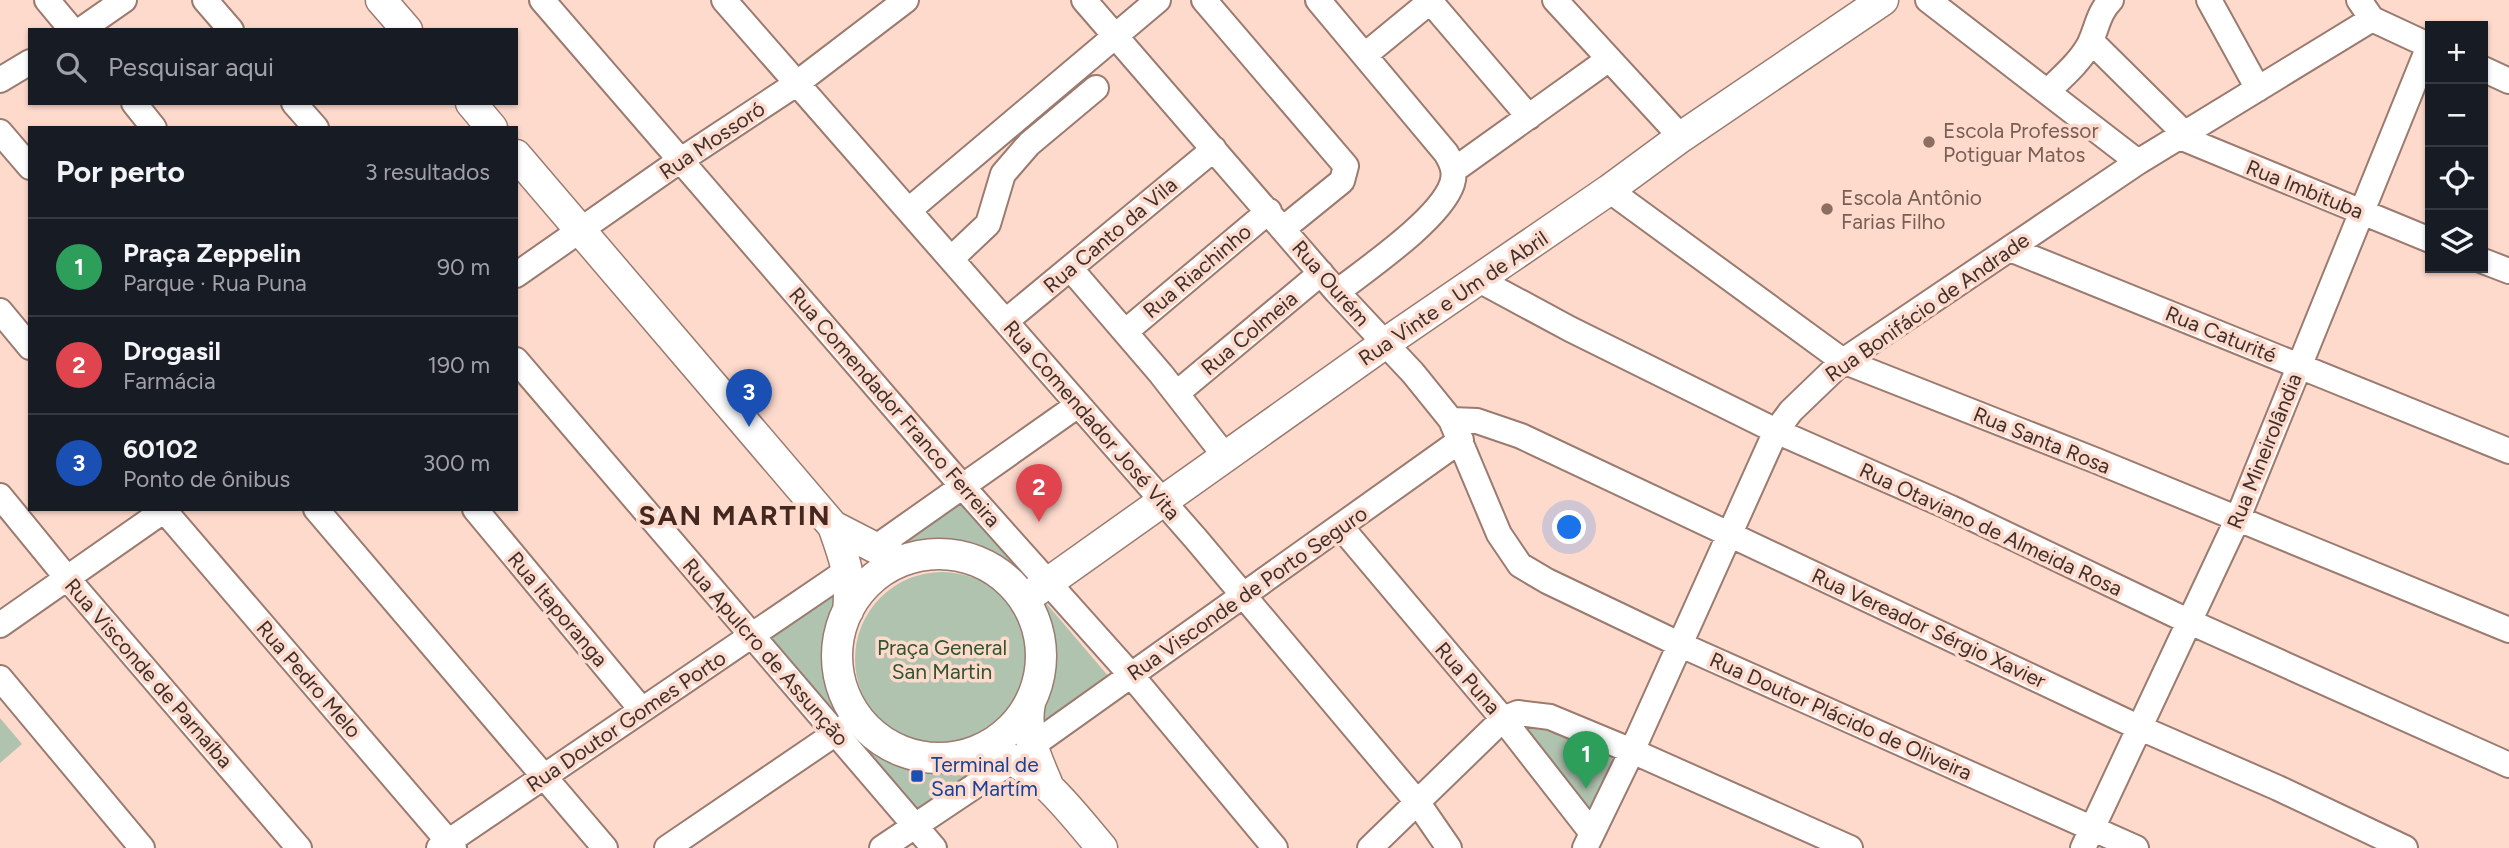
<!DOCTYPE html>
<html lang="pt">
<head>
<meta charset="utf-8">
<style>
  :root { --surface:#171b24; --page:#242831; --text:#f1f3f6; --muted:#9ea1a6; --line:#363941; --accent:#0b8043 }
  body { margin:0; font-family:Figtree,sans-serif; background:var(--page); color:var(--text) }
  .controls { position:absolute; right:21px; top:21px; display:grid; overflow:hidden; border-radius:0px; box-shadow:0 2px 5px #0004 }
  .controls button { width:63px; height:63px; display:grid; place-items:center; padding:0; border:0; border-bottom:2px solid var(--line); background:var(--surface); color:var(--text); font:35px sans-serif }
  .you { position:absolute; left:1570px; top:528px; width:24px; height:24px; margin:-18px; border:5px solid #fff; border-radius:50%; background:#1a73e8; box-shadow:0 0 0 10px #1a73e833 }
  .badge { display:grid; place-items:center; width:46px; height:46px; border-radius:50%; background:var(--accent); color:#fff; font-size:23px; font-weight:700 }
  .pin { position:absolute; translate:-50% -58px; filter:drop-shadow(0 2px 4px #0008) }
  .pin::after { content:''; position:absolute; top:37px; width:24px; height:21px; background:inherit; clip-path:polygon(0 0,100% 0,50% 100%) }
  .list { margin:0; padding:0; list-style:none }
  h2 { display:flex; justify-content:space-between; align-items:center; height:91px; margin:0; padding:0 28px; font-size:30px }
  h2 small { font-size:23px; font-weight:400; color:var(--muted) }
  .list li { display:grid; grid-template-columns:46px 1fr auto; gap:21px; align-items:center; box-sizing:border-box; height:98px; padding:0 28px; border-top:2px solid var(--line) }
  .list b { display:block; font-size:26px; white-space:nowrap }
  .list p { margin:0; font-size:23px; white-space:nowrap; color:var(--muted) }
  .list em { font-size:23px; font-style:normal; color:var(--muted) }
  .icon { flex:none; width:38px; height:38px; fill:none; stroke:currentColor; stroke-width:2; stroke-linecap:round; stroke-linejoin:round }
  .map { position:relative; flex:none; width:2509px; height:848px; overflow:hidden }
  .search { position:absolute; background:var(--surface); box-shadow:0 2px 5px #0004; left:28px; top:28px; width:490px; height:77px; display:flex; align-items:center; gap:18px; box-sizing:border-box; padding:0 24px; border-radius:0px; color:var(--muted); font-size:26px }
  .panel { position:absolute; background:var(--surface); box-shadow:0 2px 5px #0004; left:28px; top:126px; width:490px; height:385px; border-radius:0px }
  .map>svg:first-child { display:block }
</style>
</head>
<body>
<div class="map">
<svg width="2509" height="848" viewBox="0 0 2509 848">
  <rect width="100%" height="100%" fill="#fedacd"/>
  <path fill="#afc3ae" d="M959,502L1020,572L1022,577H1019C977,545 946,543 896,554L891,547Z
    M855 659a87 87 0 1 1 174 0a87 87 0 1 1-174 0Z
    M833,592L843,597L828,656L830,682L836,705L832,710H829L769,640L770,636Z
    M1046,603L1109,677L1042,727C1042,712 1046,703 1049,689C1056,661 1052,633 1041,607Z
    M0,718L22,744L0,763Z
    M1521,724L1553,729L1616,758L1592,816Z
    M860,738C868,742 874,749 883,753C918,773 952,770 990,762L917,813L856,740Z"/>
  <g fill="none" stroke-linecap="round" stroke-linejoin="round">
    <defs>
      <path id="minor" d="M47,0L72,30
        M205,0L231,30
        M542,0L962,486L1131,675L1275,848
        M724,0L1196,539L1418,803L1449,848
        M1084,0L1337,292L1413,373L1451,420L1499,534L1520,565L1547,581L1681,645L2136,848
        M1204,0L1346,166L1342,181L1284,228
        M1318,0L1446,153C1452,163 1456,172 1452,184C1440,219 1368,268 1337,292
        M1429,0L1529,117
        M1555,0L1681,137
        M1928,0L2138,162
        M2209,0L2258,89
        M2359,0L2372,19L2430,46
        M81,30L124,0
        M2091,41L2185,134
        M1365,55L1432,0
        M2483,69L2509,81
        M0,80L30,62
        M2048,91C2062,77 2079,63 2089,45C2097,29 2098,13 2111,0
        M134,103L154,128
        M294,103L316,128
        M0,132L30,167
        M2180,137L2430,240
        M1454,170L1609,59
        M1609,190L1843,361L2097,461L2509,630
        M909,210L1158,0
        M2010,249L2509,451
        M951,259L988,224L1003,174L1029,144L1096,88
        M2483,261L2509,271
        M1070,268L1161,374L1225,456
        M516,275L672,166L796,84L906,0
        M1479,280L1570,329L1776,431L1951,508L2190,622L2509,765
        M0,311L30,347
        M1006,321L1214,149
        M1125,332L1269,211
        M516,360L934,848
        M1177,393L1321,273
        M1451,420L1477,421L1521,436L2138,727L2278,788L2405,848
        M0,496L67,578L299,848
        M163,509L454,848
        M316,509L605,848
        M475,509L641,709
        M1341,527L1503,719L1592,833
        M875,548L1078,405
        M0,625L166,509
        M0,678L142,848
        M1033,745L1461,440
        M439,848L848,570
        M667,848L858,718
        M882,848L1012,761
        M1370,848L1503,719L1518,713L1550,717L1632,751L1850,848
        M1585,848L1632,751L1776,431L1791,411L1843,361L2138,162L2372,19
        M2083,848L2237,520L2429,46"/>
      <path id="major" d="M381,0L407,30
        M471,103L492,128
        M516,155L833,526C844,557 852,577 848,611
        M833,526L901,561
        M837 656a102 102 0 1 1 204 0a102 102 0 1 1-204 0Z
        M1025,599L1384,344L1609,190L1681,137L1883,0
        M1030,703C1024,732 1036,757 1047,783
        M983,748C1037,763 1067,807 1102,848"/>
    </defs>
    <use href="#minor" stroke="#9b7b6f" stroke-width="28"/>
    <use href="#major" stroke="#9b7b6f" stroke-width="33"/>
    <use href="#minor" stroke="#fff" stroke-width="24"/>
    <use href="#major" stroke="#fff" stroke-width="30"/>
  </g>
  <g fill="#8d6e63" stroke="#fedacd" stroke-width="2.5">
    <circle cx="1929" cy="142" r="7"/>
    <circle cx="1827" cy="209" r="7"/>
  </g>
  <rect fill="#1a4fb4" stroke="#fedacd" stroke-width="2.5" x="910" y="769" width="14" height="14" rx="3.5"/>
  <g text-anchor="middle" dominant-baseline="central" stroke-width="7" stroke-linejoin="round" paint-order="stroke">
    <g font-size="21" fill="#785e54" stroke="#fedacd" text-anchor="start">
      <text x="1943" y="130">Escola Professor<tspan x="1943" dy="24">Potiguar Matos</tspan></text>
      <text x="1841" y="197">Escola Antônio<tspan x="1841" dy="24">Farias Filho</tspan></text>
    </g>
    <g font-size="21" fill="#3e302b" stroke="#fedacd">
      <text transform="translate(712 140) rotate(-34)">Rua Mossoró</text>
      <text transform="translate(2305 189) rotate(22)">Rua Imbituba</text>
      <text transform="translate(1110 235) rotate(-40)">Rua Canto da Vila</text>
      <text transform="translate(1197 271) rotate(-40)">Rua Riachinho</text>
      <text transform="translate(1331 283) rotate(49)">Rua Ourém</text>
      <text transform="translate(1453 298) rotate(-34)">Rua Vinte e Um de Abril</text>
      <text transform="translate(1927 307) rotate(-35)">Rua Bonifácio de Andrade</text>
      <text transform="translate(1249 333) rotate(-40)">Rua Colmeia</text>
      <text transform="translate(2221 334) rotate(22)">Rua Caturité</text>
      <text transform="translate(895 407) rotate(49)">Rua Comendador Franco Ferreira</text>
      <text transform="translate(1092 420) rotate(49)">Rua Comendador José Vita</text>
      <text transform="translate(2042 440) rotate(22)">Rua Santa Rosa</text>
      <text transform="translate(2264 451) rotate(-68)">Rua Mineirolândia</text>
      <text transform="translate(1991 529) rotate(25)">Rua Otaviano de Almeida Rosa</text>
      <text transform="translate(1247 593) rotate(-35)">Rua Visconde de Porto Seguro</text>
      <text transform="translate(558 609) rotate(50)">Rua Itaporanga</text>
      <text transform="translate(1929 628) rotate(25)">Rua Vereador Sérgio Xavier</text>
      <text transform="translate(766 652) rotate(49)">Rua Apulcro de Assunção</text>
      <text transform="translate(149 673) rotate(49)">Rua Visconde de Parnaíba</text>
      <text transform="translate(1468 678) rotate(49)">Rua Puna</text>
      <text transform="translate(309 679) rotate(49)">Rua Pedro Melo</text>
      <text transform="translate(1841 716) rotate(24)">Rua Doutor Plácido de Oliveira</text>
      <text transform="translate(626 721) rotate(-34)">Rua Doutor Gomes Porto</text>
    </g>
    <g font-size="21" fill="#2f542e" stroke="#fedacd">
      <text x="942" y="647">Praça General<tspan x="942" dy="24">San Martin</tspan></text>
    </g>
    <g font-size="21" fill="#164399" stroke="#fedacd" text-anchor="start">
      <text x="931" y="764">Terminal de<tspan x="931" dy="24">San Martím</tspan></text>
    </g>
    <g font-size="28" font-weight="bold" letter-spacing="2" fill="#44281f" stroke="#fedacd">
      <text x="735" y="515">SAN MARTIN</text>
    </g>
  </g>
</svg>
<div class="controls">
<button>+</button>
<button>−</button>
<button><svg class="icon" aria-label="locate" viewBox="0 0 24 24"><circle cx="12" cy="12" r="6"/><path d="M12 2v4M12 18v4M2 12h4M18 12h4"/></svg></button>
<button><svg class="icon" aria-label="layers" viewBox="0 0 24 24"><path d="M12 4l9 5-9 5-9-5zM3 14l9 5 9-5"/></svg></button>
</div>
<div class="you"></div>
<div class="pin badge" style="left:1586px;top:789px;background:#2e9e5b">1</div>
<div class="pin badge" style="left:1039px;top:522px;background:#e0444e">2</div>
<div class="pin badge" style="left:749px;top:427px;background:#1a4fb4">3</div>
<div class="search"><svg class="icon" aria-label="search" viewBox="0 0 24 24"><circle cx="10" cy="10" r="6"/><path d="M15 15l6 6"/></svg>Pesquisar aqui</div>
<section class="panel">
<h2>Por perto<small>3 resultados</small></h2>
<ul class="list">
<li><span class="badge" style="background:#2e9e5b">1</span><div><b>Praça Zeppelin</b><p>Parque · Rua Puna</p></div><em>90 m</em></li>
<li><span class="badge" style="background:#e0444e">2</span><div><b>Drogasil</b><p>Farmácia</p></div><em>190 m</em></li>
<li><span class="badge" style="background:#1a4fb4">3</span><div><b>60102</b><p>Ponto de ônibus</p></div><em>300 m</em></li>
</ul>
</section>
</div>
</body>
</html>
